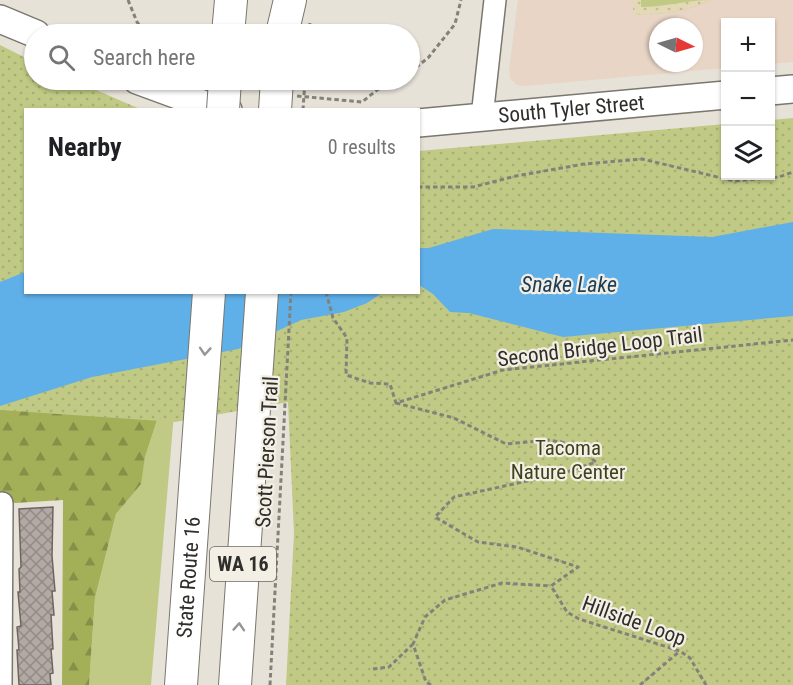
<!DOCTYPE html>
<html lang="en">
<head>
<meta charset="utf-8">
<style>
  :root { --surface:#fff; --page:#f6f6f6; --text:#202124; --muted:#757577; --line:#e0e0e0 }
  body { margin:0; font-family:"Roboto Condensed",sans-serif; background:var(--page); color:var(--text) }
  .controls { position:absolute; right:18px; top:18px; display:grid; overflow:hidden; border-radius:0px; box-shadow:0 2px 4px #0004 }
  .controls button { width:54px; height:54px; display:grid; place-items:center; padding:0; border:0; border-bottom:2px solid var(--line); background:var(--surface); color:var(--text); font:30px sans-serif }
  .compass { position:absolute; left:649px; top:18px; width:54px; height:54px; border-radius:50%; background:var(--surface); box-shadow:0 2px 4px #0004; rotate:95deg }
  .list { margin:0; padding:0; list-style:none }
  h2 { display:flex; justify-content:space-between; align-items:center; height:78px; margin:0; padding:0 24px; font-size:26px }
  h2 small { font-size:20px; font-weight:400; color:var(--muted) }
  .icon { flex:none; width:33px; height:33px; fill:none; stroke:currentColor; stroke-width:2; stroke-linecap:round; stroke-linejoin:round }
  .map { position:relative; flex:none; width:793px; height:685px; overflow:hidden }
  .search { position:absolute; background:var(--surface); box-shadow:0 2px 4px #0004; left:24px; top:24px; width:396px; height:66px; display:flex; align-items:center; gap:15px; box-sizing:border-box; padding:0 21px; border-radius:33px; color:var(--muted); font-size:22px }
  .panel { position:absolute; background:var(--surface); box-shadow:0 2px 4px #0004; left:24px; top:108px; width:396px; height:186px; border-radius:0px }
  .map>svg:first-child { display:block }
</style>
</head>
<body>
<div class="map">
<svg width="793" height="685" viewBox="0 0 793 685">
  <defs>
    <pattern id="forest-firs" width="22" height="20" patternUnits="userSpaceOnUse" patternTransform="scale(1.5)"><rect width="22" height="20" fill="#a4b057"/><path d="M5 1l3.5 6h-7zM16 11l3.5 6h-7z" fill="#869048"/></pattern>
    <pattern id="sand-dots" width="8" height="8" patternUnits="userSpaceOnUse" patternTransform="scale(1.5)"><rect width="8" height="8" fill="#e3d9b4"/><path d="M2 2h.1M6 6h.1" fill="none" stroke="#c3bb9b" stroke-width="1.8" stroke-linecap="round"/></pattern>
    <pattern id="park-dots" width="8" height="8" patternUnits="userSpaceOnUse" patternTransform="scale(1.5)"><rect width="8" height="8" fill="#c0ca85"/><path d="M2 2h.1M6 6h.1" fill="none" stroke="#a5ae73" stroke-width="1.8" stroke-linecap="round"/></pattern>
    <pattern id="building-cross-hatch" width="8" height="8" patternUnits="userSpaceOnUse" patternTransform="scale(1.5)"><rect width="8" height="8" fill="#b3a9a4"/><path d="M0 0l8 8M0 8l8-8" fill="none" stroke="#928a86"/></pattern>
  </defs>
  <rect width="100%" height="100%" fill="#e7e2d8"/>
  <path fill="#e8d5c5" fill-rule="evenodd" d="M518,0H793V62L771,64L770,22H726L725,68L525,86L517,85L510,78L509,71ZM658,27H694V63H658Z"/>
  <path fill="#c0ca85" d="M633,0H711C685,12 661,15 633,14Z
    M176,390L151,685H89L95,598L116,514L140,484L145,457L162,405Z"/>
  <path fill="url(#forest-firs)" d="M162,405L145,457L141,484L116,514L95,598L89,685H62L63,500L15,503L0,497V406Z"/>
  <path fill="url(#sand-dots)" d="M633,0H641V7C665,7 687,0 711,0C685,12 661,15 633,14Z"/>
  <path fill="url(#park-dots)" d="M0,45L34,62V80H73L140,109L26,110V292H418L419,151L725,124L726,176H770L771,120L793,118V685H286L294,533L288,402L175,422L0,410Z"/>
  <path fill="#5fafe9" d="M793,222V316L563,337L469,313L450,312L433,294L419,285V248H429L493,229L712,237Z
    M25,272L26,292L382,293L367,303L344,312L301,320L238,349L92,377L0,406V282Z"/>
  <path fill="url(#building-cross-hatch)" stroke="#6f6560" stroke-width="1.5" d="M53,507L52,556L55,591H52L54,615H51L53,649H51L53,673L50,674L51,685H19L17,650H19L17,627L21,626L18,592H20L19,569L21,567L19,509Z"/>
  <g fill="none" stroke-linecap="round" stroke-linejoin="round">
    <defs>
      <path id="minor" d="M482,117L495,0
        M1,685L2,503"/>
      <g id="major">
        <path d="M0,19L36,34"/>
        <path d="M137,80L205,105L228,110"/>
        <path d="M770,91L793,89"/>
        <path id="s1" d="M418,123L726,95"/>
      </g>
      <g id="highway">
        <path d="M228,34L231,0"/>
        <path d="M282,34L290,0"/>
        <path id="s2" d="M181,685L209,292"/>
        <path d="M235,685L262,292"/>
      </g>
    </defs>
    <use href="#minor" stroke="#7b776e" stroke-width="24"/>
    <use href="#major" stroke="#7b776e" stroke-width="30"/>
    <use href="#highway" stroke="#7b776e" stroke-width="34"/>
    <path stroke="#84817b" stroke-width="3" stroke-dasharray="4.5 3" stroke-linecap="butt" d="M128,0L137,22L146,34
      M308,34L310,23
      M410,72L428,58L455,24L461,0
      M297,96L362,102L377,90L399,80
      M418,187H473L516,176L584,164L642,159L734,181L779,177L793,172
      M326,292L333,318L347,338L346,375L370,383L390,384L396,403L503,370L793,340
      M396,403L454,418L506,444L548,440L573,444L596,462L564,473L454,497L435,517L478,542L517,547L578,567L551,586L567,612L579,619L680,651L690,658L706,685
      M373,669L389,667L413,644
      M270,685L291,292
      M431,685L426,682L413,644L425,617L445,600L502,583L551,586
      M640,685L680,651"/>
    <use href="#minor" stroke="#fff" stroke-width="21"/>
    <use href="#major" stroke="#fff" stroke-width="27"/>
    <use href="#highway" stroke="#fff" stroke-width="32"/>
    <defs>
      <path id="highway-bridge" d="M223,110L225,80
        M275,110L277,80"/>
    </defs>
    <use href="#highway-bridge" stroke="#7b776e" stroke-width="34" stroke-linecap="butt"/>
    <path stroke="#84817b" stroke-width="3" stroke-dasharray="4.5 3" stroke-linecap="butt" d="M303,110L305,80"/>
    <use href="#highway-bridge" stroke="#fff" stroke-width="32"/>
  </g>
  <defs><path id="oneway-chevron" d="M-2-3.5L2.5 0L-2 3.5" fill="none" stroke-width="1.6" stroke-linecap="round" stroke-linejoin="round" transform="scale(1.5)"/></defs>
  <g stroke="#989695">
    <use href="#oneway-chevron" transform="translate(205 351) rotate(94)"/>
    <use href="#oneway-chevron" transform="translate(239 627) rotate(-86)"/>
  </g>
  <g text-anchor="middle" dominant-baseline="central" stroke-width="4.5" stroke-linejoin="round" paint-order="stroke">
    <rect fill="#f4efe5" stroke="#6b6863" stroke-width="1.5" x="210" y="547" width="66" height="34" rx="4.5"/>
    <g font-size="20" font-weight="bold" fill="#302e2b">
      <text x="243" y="564">WA 16</text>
    </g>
    <g font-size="21" fill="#302e2b" stroke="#f4efe5">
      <text stroke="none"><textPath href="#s1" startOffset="154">South Tyler Street</textPath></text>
      <text transform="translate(600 347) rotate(-7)">Second Bridge Loop Trail</text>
      <text transform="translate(267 452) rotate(-87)">Scott Pierson Trail</text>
      <text stroke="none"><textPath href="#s2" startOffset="108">State Route 16</textPath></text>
      <text transform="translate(634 621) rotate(20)">Hillside Loop</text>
    </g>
    <g font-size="21" fill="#3d421c" stroke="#f4efe5">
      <text x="568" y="448">Tacoma<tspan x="568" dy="24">Nature Center</tspan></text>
    </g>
    <g font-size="22" font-style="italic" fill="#1b3d55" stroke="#f4efe5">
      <text x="569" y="284">Snake Lake</text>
    </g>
  </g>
</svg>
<div class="controls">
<button>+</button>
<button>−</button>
<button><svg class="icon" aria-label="layers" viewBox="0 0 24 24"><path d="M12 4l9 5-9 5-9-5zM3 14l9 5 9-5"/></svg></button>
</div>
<svg class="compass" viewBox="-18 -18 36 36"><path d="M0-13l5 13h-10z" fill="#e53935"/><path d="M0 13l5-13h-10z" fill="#757577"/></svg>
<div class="search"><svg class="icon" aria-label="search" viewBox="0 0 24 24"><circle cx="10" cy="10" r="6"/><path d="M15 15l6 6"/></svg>Search here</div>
<section class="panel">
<h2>Nearby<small>0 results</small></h2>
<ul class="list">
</ul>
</section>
</div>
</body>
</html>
